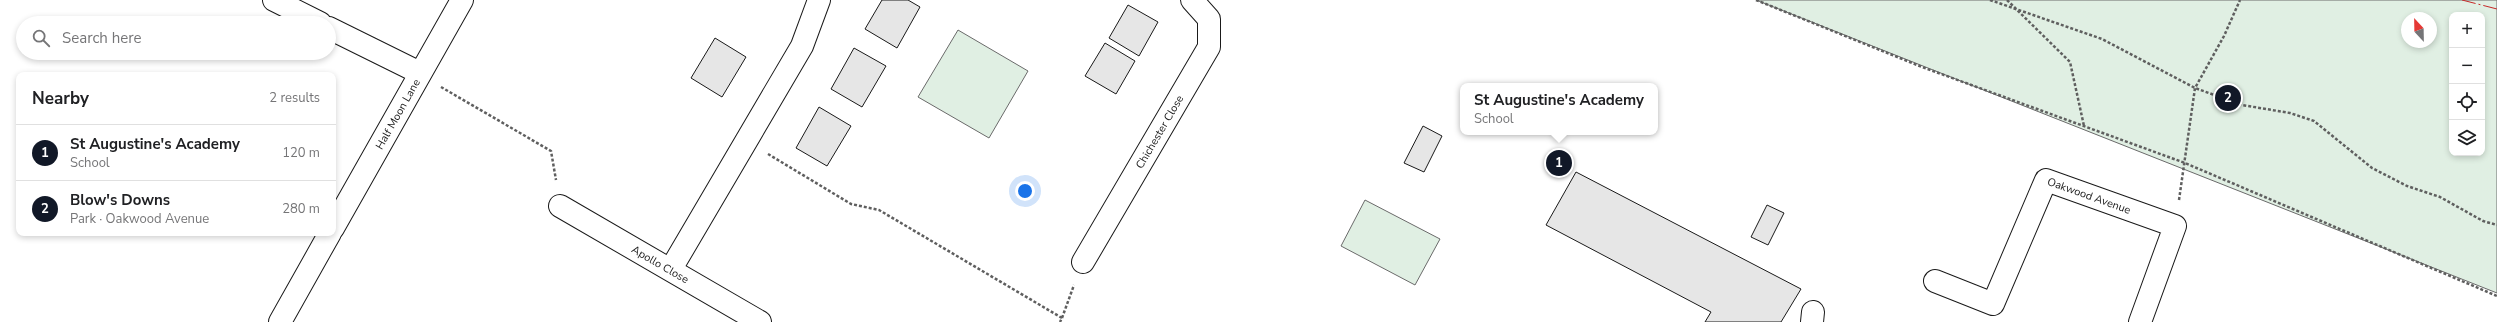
<!DOCTYPE html>
<html lang="en">
<head>
<meta charset="utf-8">
<style>
  :root { --surface:#fff; --page:#f6f6f6; --text:#202124; --muted:#757577; --line:#e0e0e0; --accent:#111827 }
  body { margin:0; font-family:"Nunito Sans",sans-serif; background:var(--page); color:var(--text) }
  .controls { position:absolute; right:12px; top:12px; display:grid; overflow:hidden; border-radius:8px; box-shadow:0 2px 6px #0003 }
  .controls button { width:36px; height:36px; display:grid; place-items:center; padding:0; border:0; border-bottom:1px solid var(--line); background:var(--surface); color:var(--text); font:20px sans-serif }
  .compass { position:absolute; left:2401px; top:12px; width:36px; height:36px; border-radius:50%; background:var(--surface); box-shadow:0 2px 6px #0003; rotate:338deg }
  .you { position:absolute; left:1025px; top:191px; width:14px; height:14px; margin:-10px; border:3px solid #fff; border-radius:50%; background:#1a73e8; box-shadow:0 0 0 6px #1a73e833 }
  .badge { display:grid; place-items:center; width:26px; height:26px; border-radius:50%; background:var(--accent); color:#fff; font-size:13px; font-weight:700 }
  .pin { position:absolute; translate:-50% -50%; border:2px solid #fff; box-shadow:0 1px 4px #0006 }
  .popup { position:absolute; left:1460px; top:83px; width:198px; height:52px; box-sizing:border-box; display:grid; place-content:center; border-radius:8px; background:var(--surface); filter:drop-shadow(0 1px 3px #0005); font-size:13px; white-space:nowrap; color:var(--muted) }
  .popup b { font-size:15px; color:var(--text) }
  .popup::after { content:''; position:absolute; left:50%; top:100%; margin-left:-8px; border:8px solid transparent; border-top-color:var(--surface) }
  .list { margin:0; padding:0; list-style:none }
  h2 { display:flex; justify-content:space-between; align-items:center; height:52px; margin:0; padding:0 16px; font-size:17px }
  h2 small { font-size:13px; font-weight:400; color:var(--muted) }
  .list li { display:grid; grid-template-columns:26px 1fr auto; gap:12px; align-items:center; box-sizing:border-box; height:56px; padding:0 16px; border-top:1px solid var(--line) }
  .list b { display:block; font-size:15px; white-space:nowrap }
  .list p { margin:0; font-size:13px; white-space:nowrap; color:var(--muted) }
  .list em { font-size:13px; font-style:normal; color:var(--muted) }
  .icon { flex:none; width:22px; height:22px; fill:none; stroke:currentColor; stroke-width:2; stroke-linecap:round; stroke-linejoin:round }
  .map { position:relative; flex:none; width:2497px; height:322px; overflow:hidden }
  .search { position:absolute; background:var(--surface); box-shadow:0 2px 6px #0003; left:16px; top:16px; width:320px; height:44px; display:flex; align-items:center; gap:10px; box-sizing:border-box; padding:0 14px; border-radius:22px; color:var(--muted); font-size:15px }
  .panel { position:absolute; background:var(--surface); box-shadow:0 2px 6px #0003; left:16px; top:72px; width:320px; height:164px; border-radius:8px }
  .map>svg:first-child { display:block }
</style>
</head>
<body>
<div class="map">
<svg width="2497" height="322" viewBox="0 0 2497 322">
  <rect width="100%" height="100%" fill="#fff"/>
  <path fill="#e0efe3" stroke="#6a6a6a" fill-rule="evenodd" d="M1756,0H2497V293ZM2452,15H2482V153H2452ZM2407,18H2431V42H2407Z
    M958,30L1028,71L989,138L918,97Z
    M1365,200L1440,239L1415,285L1341,246Z"/>
  <path fill="#e6e6e6" stroke="#1a1a1a" d="M882,0H908L920,7L897,48L865,29Z
    M1128,5L1158,22L1139,56L1109,38Z
    M715,38L746,57L722,97L691,78Z
    M1105,43L1135,61L1116,94L1085,76Z
    M854,48L886,66L862,107L831,89Z
    M819,107L851,126L827,166L796,148Z
    M1423,126L1442,136L1424,172L1404,163Z
    M1576,172L1801,289L1781,322H1705L1711,312L1546,225Z
    M1767,205L1784,213L1768,245L1751,237Z"/>
  <g fill="none" stroke-linecap="round" stroke-linejoin="round">
    <defs>
      <g id="minor">
        <path d="M274,0L320,23"/>
        <path d="M329,28L420,73"/>
        <path id="s1" d="M560,206L760,322"/>
        <path id="s2" d="M333,228L462,0"/>
        <path id="s3" d="M1083,262L1209,47V19L1192,0"/>
        <path d="M671,269L802,46L819,0"/>
        <path id="s4" d="M1935,281L1993,304L2046,180L2175,226L2140,322"/>
        <path d="M280,322L330,233"/>
        <path d="M1812,322L1813,312"/>
      </g>
    </defs>
    <use href="#minor" stroke="#1a1a1a" stroke-width="24"/>
    <path stroke="#5f5f5f" stroke-width="2.5" stroke-dasharray="3 2" stroke-linecap="butt" d="M1756,0L1922,67L2185,163L2497,296
      M1990,0L2102,39L2195,88L2242,105L2290,113L2314,121L2372,168L2407,186L2440,197L2483,221L2497,225
      M2007,0L2070,62L2084,126
      M441,87L551,151L556,180
      M768,154L851,204L879,210L1062,318L1060,322
      M2179,200L2195,88L2224,36L2240,0
      M1062,318L1074,285"/>
    <use href="#minor" stroke="#fff" stroke-width="22"/>
    <path stroke="#c62828" stroke-width="1" stroke-dasharray="14 3 2 3" stroke-linecap="butt" d="M2462,0L2497,9"/>
  </g>
  <g text-anchor="middle" dominant-baseline="central" stroke-width="3" stroke-linejoin="round" paint-order="stroke">
    <g font-size="11" fill="#1a1a1a" stroke="#fff">
      <text stroke="none"><textPath href="#s2" startOffset="131">Half Moon Lane</textPath></text>
      <text stroke="none"><textPath href="#s3" startOffset="151">Chichester Close</textPath></text>
      <text stroke="none"><textPath href="#s4" startOffset="243">Oakwood Avenue</textPath></text>
      <text stroke="none"><textPath href="#s1" startOffset="116">Apollo Close</textPath></text>
    </g>
  </g>
</svg>
<div class="controls">
<button>+</button>
<button>−</button>
<button><svg class="icon" aria-label="locate" viewBox="0 0 24 24"><circle cx="12" cy="12" r="6"/><path d="M12 2v4M12 18v4M2 12h4M18 12h4"/></svg></button>
<button><svg class="icon" aria-label="layers" viewBox="0 0 24 24"><path d="M12 4l9 5-9 5-9-5zM3 14l9 5 9-5"/></svg></button>
</div>
<svg class="compass" viewBox="-18 -18 36 36"><path d="M0-13l5 13h-10z" fill="#e53935"/><path d="M0 13l5-13h-10z" fill="#757577"/></svg>
<div class="you"></div>
<div class="pin badge" style="left:1559px;top:163px">1</div>
<div class="popup"><b>St Augustine's Academy</b>School</div>
<div class="pin badge" style="left:2228px;top:98px">2</div>
<div class="search"><svg class="icon" aria-label="search" viewBox="0 0 24 24"><circle cx="10" cy="10" r="6"/><path d="M15 15l6 6"/></svg>Search here</div>
<section class="panel">
<h2>Nearby<small>2 results</small></h2>
<ul class="list">
<li><span class="badge">1</span><div><b>St Augustine's Academy</b><p>School</p></div><em>120 m</em></li>
<li><span class="badge">2</span><div><b>Blow's Downs</b><p>Park · Oakwood Avenue</p></div><em>280 m</em></li>
</ul>
</section>
</div>
</body>
</html>
